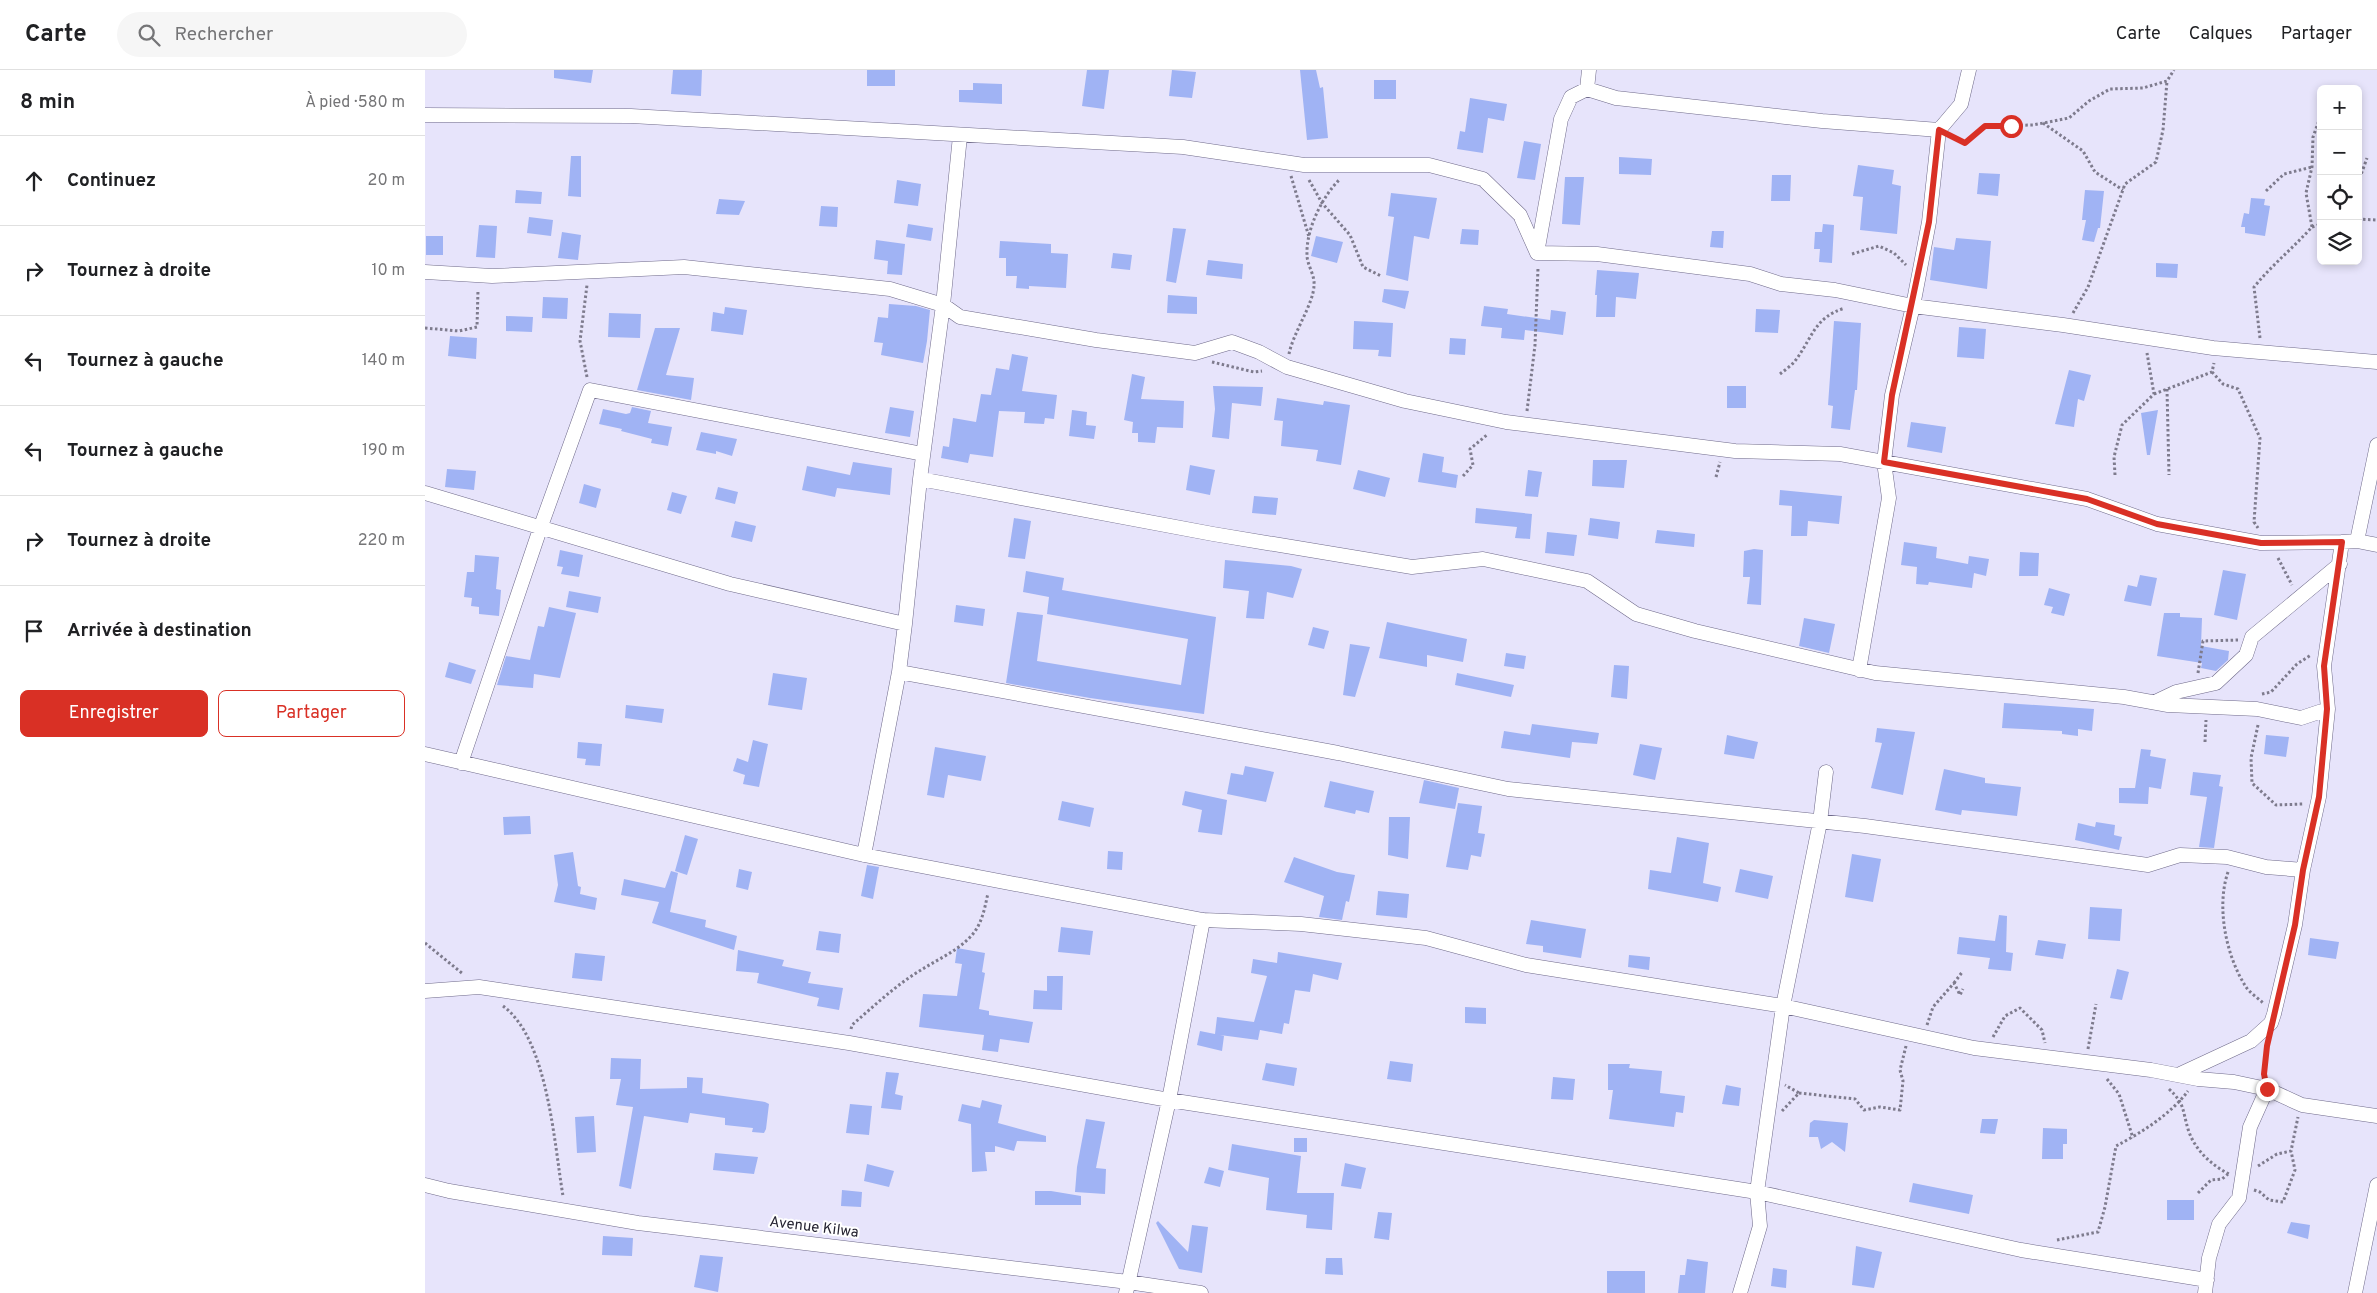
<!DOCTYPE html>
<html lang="fr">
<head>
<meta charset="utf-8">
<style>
  :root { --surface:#fff; --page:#f6f6f6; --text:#202124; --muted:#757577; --line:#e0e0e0; --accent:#d93025 }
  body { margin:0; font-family:Overpass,sans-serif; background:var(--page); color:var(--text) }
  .controls { position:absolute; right:15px; top:15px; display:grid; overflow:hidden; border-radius:8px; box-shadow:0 2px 8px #0003 }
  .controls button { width:45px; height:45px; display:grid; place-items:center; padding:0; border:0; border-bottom:1px solid var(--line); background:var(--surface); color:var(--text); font:25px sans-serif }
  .stop { position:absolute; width:15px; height:15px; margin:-11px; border:4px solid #d93025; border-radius:50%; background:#fff }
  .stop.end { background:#d93025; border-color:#fff; box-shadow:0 1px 5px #0008 }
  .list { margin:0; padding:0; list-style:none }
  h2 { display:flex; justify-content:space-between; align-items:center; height:65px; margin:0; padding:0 20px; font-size:21px }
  h2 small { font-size:16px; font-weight:400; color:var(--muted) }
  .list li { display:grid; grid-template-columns:32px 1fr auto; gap:15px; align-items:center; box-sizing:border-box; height:90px; padding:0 20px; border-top:1px solid var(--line) }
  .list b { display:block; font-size:19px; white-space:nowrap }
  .list em { font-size:16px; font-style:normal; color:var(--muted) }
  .actions { display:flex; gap:10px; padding:15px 20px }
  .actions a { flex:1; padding:11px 0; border:1px solid var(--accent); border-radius:8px; text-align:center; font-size:18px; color:var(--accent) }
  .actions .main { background:var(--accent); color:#fff }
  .icon { flex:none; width:28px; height:28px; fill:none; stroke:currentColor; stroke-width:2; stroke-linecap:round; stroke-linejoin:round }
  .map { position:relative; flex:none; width:1952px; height:1223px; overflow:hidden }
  header { display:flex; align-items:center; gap:30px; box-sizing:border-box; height:70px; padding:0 25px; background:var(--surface); border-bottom:1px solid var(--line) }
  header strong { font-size:24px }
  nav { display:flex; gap:28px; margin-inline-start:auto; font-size:18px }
  .search { width:350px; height:45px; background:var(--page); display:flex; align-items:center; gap:12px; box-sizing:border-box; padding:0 18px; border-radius:28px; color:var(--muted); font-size:19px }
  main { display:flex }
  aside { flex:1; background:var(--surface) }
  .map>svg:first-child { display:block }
</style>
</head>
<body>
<header>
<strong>Carte</strong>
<div class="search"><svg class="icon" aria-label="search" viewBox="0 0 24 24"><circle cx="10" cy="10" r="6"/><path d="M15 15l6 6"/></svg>Rechercher</div>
<nav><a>Carte</a><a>Calques</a><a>Partager</a></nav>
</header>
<main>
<aside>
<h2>8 min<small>À pied · 580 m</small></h2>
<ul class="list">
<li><svg class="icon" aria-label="ahead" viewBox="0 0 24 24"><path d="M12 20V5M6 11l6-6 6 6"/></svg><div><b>Continuez</b></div><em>20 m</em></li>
<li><svg class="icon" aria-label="right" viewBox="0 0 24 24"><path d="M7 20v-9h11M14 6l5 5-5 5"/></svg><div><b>Tournez à droite</b></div><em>10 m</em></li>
<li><svg class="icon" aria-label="left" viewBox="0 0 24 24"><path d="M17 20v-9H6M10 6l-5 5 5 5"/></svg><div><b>Tournez à gauche</b></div><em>140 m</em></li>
<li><svg class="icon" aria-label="left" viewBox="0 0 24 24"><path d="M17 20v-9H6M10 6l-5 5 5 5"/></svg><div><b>Tournez à gauche</b></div><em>190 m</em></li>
<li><svg class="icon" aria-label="right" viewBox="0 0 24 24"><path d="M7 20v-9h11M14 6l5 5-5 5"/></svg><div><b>Tournez à droite</b></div><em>220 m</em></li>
<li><svg class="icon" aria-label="arrive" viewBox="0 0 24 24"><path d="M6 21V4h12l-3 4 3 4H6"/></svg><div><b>Arrivée à destination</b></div></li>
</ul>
<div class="actions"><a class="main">Enregistrer</a><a>Partager</a></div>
</aside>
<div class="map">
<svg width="1952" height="1223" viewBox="0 0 1952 1223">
  <rect width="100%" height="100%" fill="#e7e4fb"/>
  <path fill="#a0b3f4" d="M129,0H168L166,13L129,8Z
    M248,0H277L276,26L246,24Z
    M442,0H470V16H442Z
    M662,0H684L679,39L657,36Z
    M747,0L771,2L767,28L744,26Z
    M875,0H891L895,18L898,17L903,68L882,70Z
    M949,10H971V29H949Z
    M548,13L577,14V34L534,32V20H548Z
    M1045,28L1082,34L1079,51L1063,48L1058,83L1032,79L1035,61L1040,62Z
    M1099,71L1116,74L1110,110L1092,108Z
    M146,86H156V127L143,126Z
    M1194,87L1227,89L1226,105L1194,104Z
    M1433,95L1469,100L1467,114L1476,116L1472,164L1435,160L1438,127L1428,126Z
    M1554,103L1575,104L1573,126L1552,124Z
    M1347,105H1366L1365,131H1346Z
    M1140,107H1159L1155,155L1137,154Z
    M472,110L496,114L493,136L469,133Z
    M91,120L117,122L116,134L90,133Z
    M1660,120L1679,121L1675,158H1673L1669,172L1657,170L1661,150H1657Z
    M966,123L1012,128L1004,169L989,166L983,211L961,205L969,147L963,146Z
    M1826,128L1840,129L1839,135L1845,136L1840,166L1820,163V157H1816L1819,143L1824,144Z
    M294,129L320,131L314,145L291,144Z
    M396,136L413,137L412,157L394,156Z
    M104,147L128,150L126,166L102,163Z
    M483,154L508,158L506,171L481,167Z
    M1398,154L1409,155L1407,193L1394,192L1395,179H1389L1390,162H1397Z
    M54,155L72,156L70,188L51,187Z
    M748,158L761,159L751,213L741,211Z
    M1037,159L1054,160L1053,175L1035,174Z
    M1287,161H1299L1298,178L1285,177Z
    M137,162L156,165L153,190L133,188Z
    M1,166H18V185H1Z
    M891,166L918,172L912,193L886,186Z
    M1531,168L1566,171L1562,219L1505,210L1509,177L1529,180Z
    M451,170L480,174L477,205L462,204L463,191L449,189Z
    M575,171L626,174V183L643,184L641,218L604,216V219L591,218L592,206H581V188H574Z
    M688,183L707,185L705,200L686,198Z
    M783,190L818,194L817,209L781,205Z
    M1731,193L1753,194L1752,208L1731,207Z
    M1172,200L1214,203L1211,229L1191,227L1190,247H1171L1172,225H1170Z
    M959,219L984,221L980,239L957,232Z
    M743,225L772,227V244L742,243Z
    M118,227L143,228L142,249L117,248Z
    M464,234L491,236L505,240L502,271L498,293L456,285L458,273L449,272L453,247L463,248Z
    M1059,236L1083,239L1082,244L1125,250L1126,240L1141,242L1138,265L1100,260L1099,270L1076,268L1077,258L1056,256Z
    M300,237L322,240L318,265L286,261L288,242L299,244Z
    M1331,239L1355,240L1353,263L1330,262Z
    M184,243L216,244L215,268L183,267Z
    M81,246L108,247L107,262L81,261Z
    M929,251L968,253L966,287L953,286L954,280L928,279Z
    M1409,251L1436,253L1432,320H1430L1425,360L1406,358L1408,336L1403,335Z
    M1534,257L1561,259L1559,289L1532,287Z
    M230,258H255L241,305L269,308L266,330L212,320Z
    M25,266L52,268L51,289L23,286Z
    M1025,268L1041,269L1040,285L1024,284Z
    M587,284L603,287L597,321L632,325L629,349L620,348L619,354L599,353L600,342L574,341L568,387L545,384L543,393L516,388L518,376L524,377L528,348L551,352L556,324L566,325L571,298L584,300Z
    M1644,300L1666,305L1659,331L1653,329L1649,357L1630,354Z
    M707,304L720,307L716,329L759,331L758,358L732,357L730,373L713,372V363H707L708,352L699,350Z
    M788,316L838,317L836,336L807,333L804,369L787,367L790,339Z
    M1302,316H1321V338H1302Z
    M852,328L898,335L899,331L925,335L916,395L891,391L893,380L856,376L858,351L849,350Z
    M207,337L226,341L223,353L247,357L243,376L226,373L227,369L196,361L197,359L174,354L178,339L201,344L205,343Z
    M465,337L489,341L485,367L460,363Z
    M647,340L662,342L661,355L671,356L669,369L644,366Z
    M1733,340L1725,385H1722L1716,343Z
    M1486,352L1521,357L1517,383L1482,377Z
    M276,362L312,369L307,386L291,381V384L271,380Z
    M998,383L1019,387L1017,402L1033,405L1031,418L993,412Z
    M1168,390H1202L1199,418L1167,416Z
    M428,392L467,398L465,425L412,418L410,427L377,420L382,396L425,405Z
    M765,395L790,400L785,425L761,420Z
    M22,399L51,401L49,420L20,417Z
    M933,400L965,408L960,427L928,419Z
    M1103,400L1117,402L1113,427L1100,426Z
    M159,414L176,419L171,438L154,433Z
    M293,417L313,422L310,434L290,429Z
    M1355,420L1417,426L1414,454L1383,451L1382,466H1366L1367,436L1354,435Z
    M247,422L262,426L256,444L242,440Z
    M829,426L853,428L851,445L827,443Z
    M1051,438L1107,444L1105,469L1090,468L1092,457L1050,453Z
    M589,448L606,451L600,489L583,487Z
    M1165,448L1195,452L1193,469L1163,465Z
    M310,451L331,456L327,472L306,467Z
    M1232,460L1270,464L1269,477L1230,473Z
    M1122,462L1152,465L1149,486L1120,483Z
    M1479,472L1512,477L1511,488L1543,494L1544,486L1564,489L1561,506L1549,503L1547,518L1504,512L1503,515L1491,514L1492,497L1476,495Z
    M1329,479L1338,480L1336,535L1322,534L1325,507H1318L1319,481Z
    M135,480L158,485L154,507L136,504L138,497L132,496Z
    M1595,482L1614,483L1613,506H1594Z
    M50,485L74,487L71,519L76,520L74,546L54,544V537L46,536L47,528L39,527L42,502H49Z
    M800,490L866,496L877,499L868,528L842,522L839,549L821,548L824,521L798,518Z
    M1798,500L1821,504L1812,550L1789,545Z
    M601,501L639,508L637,520L791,547L779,644L665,628L581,613L592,542L618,545L612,591L756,615L763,569L622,544L624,527L598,522Z
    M1715,505L1732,508L1726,536L1699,531L1703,515L1712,517Z
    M1624,518L1645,524L1639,546L1626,543L1628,537L1619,535Z
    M144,521L176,527L173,543L141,537Z
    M531,535L560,539L558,556L529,552Z
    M124,537L151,543L135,608L109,604L108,618L72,615L81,586L105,590L113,556L119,557Z
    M1739,543H1755V547L1777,548L1776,576L1804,581L1803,590L1791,601L1776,598L1777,593L1732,586Z
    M1379,548L1410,554L1404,583L1374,576Z
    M962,552L1042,569L1038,592L1002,585V597L954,588Z
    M888,557L904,561L899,579L883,575Z
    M925,574L945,577L930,627L918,625Z
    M1081,583L1101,586L1099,599L1079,596Z
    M24,592L51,600L46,614L20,607Z
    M1189,595L1204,596L1202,629L1186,627Z
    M348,603L382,608L377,640L343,635Z
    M1032,603L1089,615L1086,627L1030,615Z
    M1579,633L1669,639L1667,661L1653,659V666L1637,664V661L1577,658Z
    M201,635L239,639L237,653L200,648Z
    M1107,654L1174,663L1172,674L1147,672L1145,688L1076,678L1079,661L1105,665Z
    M1452,658L1490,662L1478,725L1446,718L1457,673L1450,672Z
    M1302,665L1333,672L1329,689L1299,684Z
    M1841,665L1864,667L1861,687L1839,684Z
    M328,670L343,674L334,717L318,714L320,705L308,701L312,688L323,692Z
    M153,672L177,674L175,696L160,695L161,689L152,688Z
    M1215,674L1237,678L1230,710L1208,705Z
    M510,677L561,686L556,711L523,705L519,728L502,725Z
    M1716,679L1726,680L1725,686L1741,689L1736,719L1724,717L1723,734L1694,733V718H1710Z
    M820,696L849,702L841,732L802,724L806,703L818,705Z
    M1519,699L1560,708V713L1596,717L1592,746L1537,740L1536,745L1510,740Z
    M1768,702L1796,705L1794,716L1798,717L1789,778L1774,777L1782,727L1765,725Z
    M999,710L1034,718L1030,739L994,733Z
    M905,711L949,721L944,743L931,740L930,744L899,737Z
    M760,721L802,730L797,765L773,762L777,740L757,735Z
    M637,731L669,738L665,757L633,750Z
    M1033,733L1057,736L1053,763L1060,764L1056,787L1046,785L1043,800L1021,797Z
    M105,746L106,764L79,765L78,747Z
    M964,747H985L983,789L963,785Z
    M1671,752L1690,755L1689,765L1697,767L1694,780L1650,770L1653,753L1670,757Z
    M260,765L273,769L262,805L250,801Z
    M1252,767L1284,773L1278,813L1296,817L1293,832L1223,819L1225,800L1246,803Z
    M683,781L698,782L697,800L682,799Z
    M148,782L153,816L156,817L155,824L172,828L170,840L129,832L133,815L129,785Z
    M1427,784L1456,789L1448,832L1420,827Z
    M869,787L912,802L930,805L924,832L921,831L917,850L894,847L899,826L859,812Z
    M442,795L454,797L448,829L436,826Z
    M314,799L327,802L323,820L311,817Z
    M1315,799L1348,806L1343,829L1310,822Z
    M246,801L253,803L245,842L281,850L280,857L312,866L309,880L227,853L234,832L196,825L199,809L240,818Z
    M953,821L984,824L982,848L951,845Z
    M1665,837L1697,839L1695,871L1663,869Z
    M1574,845L1582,846L1581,882L1588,883L1586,901L1563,899L1565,888L1532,884L1534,867L1570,871Z
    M1106,850L1161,859L1156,888L1118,882V876L1101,874Z
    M636,857L668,861L665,885L633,882Z
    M394,861L416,864L414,883L391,880Z
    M1885,868L1914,872L1911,889L1883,885Z
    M1613,870L1641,874L1638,889L1610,885Z
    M532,878L560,883L557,902L560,903L554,939L564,941V945L608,952L604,973L575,969L573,982L557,980L559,965L494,957L498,924L532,926L537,894L530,893Z
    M313,880L359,890L357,896L386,902L383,913L418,918L414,940L392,936L394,928L332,913L334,903L311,901Z
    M853,882L917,893L913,910L888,904L885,922L870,920L864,954L859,953L857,964L835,960L833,970L795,965L799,966L797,981L772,975L775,961L790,964L792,947L829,952L842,906L826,903L828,889L852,893Z
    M150,883L180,886L177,911L147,908Z
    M1204,885L1225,887L1224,900L1203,897Z
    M1692,899L1704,902L1697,930L1685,928Z
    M622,906H638L637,940L608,939L609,920L622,921Z
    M1040,937L1061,938V954L1040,953Z
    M186,988L216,989L215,1019L262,1018V1007L278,1008L277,1023L340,1032L344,1034L341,1059L339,1063L327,1062L328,1058L300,1055V1048L265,1043L263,1053L219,1046L206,1119L194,1116L208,1037L191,1035L196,1009H185Z
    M965,991L988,994L986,1012L962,1009Z
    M841,993L872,998L869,1016L837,1010Z
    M1183,994H1205L1204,998L1237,1001L1235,1023L1260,1026L1258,1043L1251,1042L1249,1057L1184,1049L1188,1020H1183Z
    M461,1002L474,1003L470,1024L478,1026L476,1040L456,1038Z
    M1128,1007L1150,1009L1148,1030L1126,1029Z
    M1301,1015L1316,1018L1314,1036L1297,1034Z
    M557,1030L577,1035L573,1053L621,1066V1072L592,1071L589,1081L570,1076V1082H560L562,1101L547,1102L546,1054L533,1051L537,1034L555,1038Z
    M425,1034L447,1036L444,1065L421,1063Z
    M169,1046L171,1082L152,1083L150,1047Z
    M661,1049L680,1052L671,1098L681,1099L680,1124L650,1122L652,1097Z
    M1557,1049H1573L1570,1064L1555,1063Z
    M1389,1050L1423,1053L1420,1082L1407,1072L1396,1079L1393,1067H1384L1385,1053Z
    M1618,1058L1642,1059V1074H1638V1089H1617Z
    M869,1068H882V1082H869Z
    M807,1074L876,1086L872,1123H909L907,1160L881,1158L882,1145L841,1140L844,1108L803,1100Z
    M290,1083L333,1087L329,1104L288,1100Z
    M920,1093L941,1098L936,1119L916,1116Z
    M442,1094L469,1101L464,1117L439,1111Z
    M784,1097L799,1101L795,1117L779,1113Z
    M1488,1113L1548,1125L1544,1144L1484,1132Z
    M417,1120L437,1122L436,1137L416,1136Z
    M610,1121H626L656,1126V1135H610Z
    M1742,1130H1769V1150H1742Z
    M953,1142L967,1143L964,1170L949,1168Z
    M733,1151L763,1182L767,1155L783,1157L777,1203L754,1199L731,1153Z
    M1866,1152L1885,1155L1883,1169L1862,1163Z
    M178,1166L208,1168L207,1186L177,1185Z
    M1431,1176L1457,1182L1449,1218L1427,1215Z
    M275,1185L298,1187L293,1222L269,1217Z
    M901,1188H917L918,1205L900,1204Z
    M1262,1189L1283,1192L1280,1223H1253L1255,1205H1260Z
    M1348,1198L1362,1200L1361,1218L1346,1216Z
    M1182,1201H1220V1223H1182Z"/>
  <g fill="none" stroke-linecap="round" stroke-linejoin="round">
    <defs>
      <path id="street" d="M1164,0L1162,19L1191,28L1397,51L1514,60
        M0,45L206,46L758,77L879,95H1004L1058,109L1095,145L1112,183L1172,184L1325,204L1356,214L1410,220L1488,236L1638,255L1788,278L1952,292
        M1112,183L1136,49L1146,27L1162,19
        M0,202L67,206L259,197L465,219L518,235L535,247L671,270L770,283L807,272L834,282L862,297L980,331L1081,352L1310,381L1415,384L1662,429L1732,454L1836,473L1917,472
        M495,409L788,464L987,497L1058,489L1162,511L1211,544L1270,561L1450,603L1699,627L1743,635L1832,639L1876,648L1903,639
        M0,423L305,514L480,554
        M1932,471L1952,475
        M1434,600L1464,428L1459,392L1467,325L1488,236L1504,152L1514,60L1536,34L1544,0
        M474,602L913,683L1083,719L1440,756L1723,795L1755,785L1802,787L1841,797L1878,800
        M1730,632L1751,622L1791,613L1821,585L1827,567L1915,494
        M0,684L439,785L778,850L876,854L1001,868L1101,895L1358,936L1549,978L1726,1000L1773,1009L1809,1012L1842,1019L1877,1035L1952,1046
        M36,693L116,456L165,320L498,384
        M439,785L474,602L480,554L495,409L518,235L535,66
        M0,921L54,917L424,973L744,1030L1332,1122L1596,1180L1782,1210
        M1755,1004L1826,971L1846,953L1849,944L1870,855L1878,800L1894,727L1903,639L1899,596L1917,472L1932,471L1952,375
        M0,1115L24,1121L213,1153L703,1212L776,1223
        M701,1223L744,1030L778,850
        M1315,1223L1335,1156L1332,1122L1358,936L1395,752L1401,702
        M1780,1223L1784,1188L1794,1154L1814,1128L1825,1057L1842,1019
        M1930,1223L1952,1115"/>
    </defs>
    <use href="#street" stroke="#6f6a8a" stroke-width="15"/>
    <path stroke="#7e7b8d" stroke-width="3" stroke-dasharray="2.5 2.5" stroke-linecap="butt" d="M1618,53L1658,81L1670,102L1698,120
      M1528,67L1540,73L1560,56L1608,55L1644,48L1664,31L1685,19L1718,18L1742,11L1749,0
      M866,106L884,167
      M884,110L897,133L925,165L938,197L956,206
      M1933,113L1942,88
      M1841,121L1859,104L1887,97
      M1933,149L1952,150
      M1887,157L1896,154
      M1427,184L1454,176L1469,183L1481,195
      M1648,243L1663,217L1700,114L1731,92L1738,60L1742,11
      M0,258L34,261L52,257L53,220
      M1835,268L1829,217C1847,195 1868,178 1887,157L1881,123L1887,97L1888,67L1896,45
      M864,284C868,263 889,233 889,215C890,205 882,195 882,185C881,159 897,127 915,109
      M787,292L829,302L837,301
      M1787,302L1798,314L1813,319L1835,368L1829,452L1833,458
      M1355,304C1360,300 1366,296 1370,291C1387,269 1389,247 1420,238
      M162,307L155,271L162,215
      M1742,319L1744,405
      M1729,324L1787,302L1789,293
      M1102,341L1110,275L1113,198
      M1690,405L1689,387L1697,355L1729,324L1722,283
      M1038,406L1048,395L1045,379L1063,364
      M1291,407L1295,392
      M1853,488L1867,515
      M1773,603L1778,571L1813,570
      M1837,624L1846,622L1872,594L1886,585
      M1833,655L1826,688L1827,713L1851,735L1878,734
      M1780,672L1781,650
      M1803,802C1791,837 1801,886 1821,917C1825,923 1833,928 1838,933
      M0,873L38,904
      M1529,913L1538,901
      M78,936C123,969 129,1073 138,1126
      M1502,955L1508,937L1529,913L1535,925L1538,919
      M426,959L427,955C449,936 471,915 496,900C513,889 533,881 547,865C557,854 560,837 563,823
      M1568,967L1580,946L1595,938L1617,960L1620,973
      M1663,979L1671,934
      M1839,1005L1842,976
      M1682,1009L1694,1024L1708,1068
      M1744,1019C1760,1034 1757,1039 1763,1059C1769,1079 1786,1095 1804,1104
      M1374,1023L1430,1029L1439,1040L1455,1037L1475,1040L1478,1011L1475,1000L1481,976
      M1357,1041L1374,1023L1360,1015
      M1833,1096L1852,1084L1866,1081L1873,1047
      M1829,1120L1835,1122L1844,1130L1858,1132L1870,1100L1866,1081
      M1773,1123L1786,1110L1797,1109L1803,1104
      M1632,1170L1673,1162L1680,1137L1691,1076C1716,1063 1746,1044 1763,1021"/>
    <use href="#street" stroke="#fff" stroke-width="14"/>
  </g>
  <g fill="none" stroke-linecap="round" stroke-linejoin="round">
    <path stroke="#d93025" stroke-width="6" d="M1586,56H1560L1540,73L1514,60L1504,152L1467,325L1459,392L1662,429L1732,454L1836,473L1917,472L1899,596L1902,639L1894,727L1878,800L1870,855L1842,976L1839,1004L1842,1019"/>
  </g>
  <g text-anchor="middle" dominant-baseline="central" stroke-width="4" stroke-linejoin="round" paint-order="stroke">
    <g font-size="15" fill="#252331" stroke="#fff">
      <text transform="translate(389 1158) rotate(7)">Avenue Kilwa</text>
    </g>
  </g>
</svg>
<div class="controls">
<button>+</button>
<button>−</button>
<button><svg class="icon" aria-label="locate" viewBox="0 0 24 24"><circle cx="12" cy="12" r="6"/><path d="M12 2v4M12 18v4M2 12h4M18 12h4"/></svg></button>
<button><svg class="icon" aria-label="layers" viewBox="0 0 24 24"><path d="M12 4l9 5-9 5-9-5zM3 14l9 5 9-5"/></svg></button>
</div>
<div class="stop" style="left:1586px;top:56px"></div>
<div class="stop end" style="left:1842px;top:1019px"></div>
</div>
</main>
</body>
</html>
